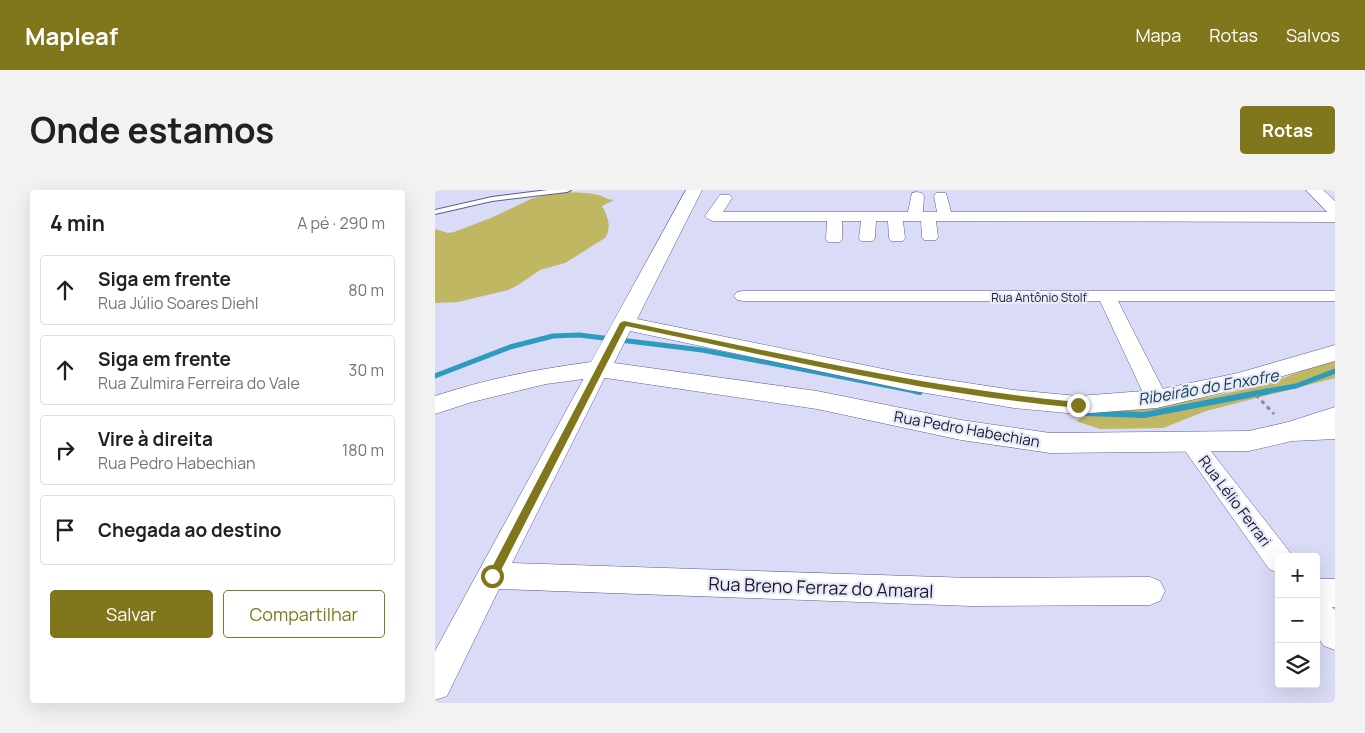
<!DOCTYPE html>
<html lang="pt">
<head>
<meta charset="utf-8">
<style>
  :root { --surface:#fff; --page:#f2f2f2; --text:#202124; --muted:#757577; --line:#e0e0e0; --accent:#80771c }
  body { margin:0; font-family:Manrope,sans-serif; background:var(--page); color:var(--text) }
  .controls { position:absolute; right:15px; bottom:15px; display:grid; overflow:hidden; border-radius:5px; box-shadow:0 5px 20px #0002 }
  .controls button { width:45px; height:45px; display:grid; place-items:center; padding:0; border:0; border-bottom:1px solid var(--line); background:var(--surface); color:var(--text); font:25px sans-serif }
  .stop { position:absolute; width:15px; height:15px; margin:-11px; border:4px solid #80771c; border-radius:50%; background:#fff }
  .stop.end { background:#80771c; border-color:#fff; box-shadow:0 1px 5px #0008 }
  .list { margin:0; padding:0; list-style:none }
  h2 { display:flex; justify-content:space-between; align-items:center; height:65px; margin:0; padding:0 20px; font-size:21px }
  h2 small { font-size:16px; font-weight:400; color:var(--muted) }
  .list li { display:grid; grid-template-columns:32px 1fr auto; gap:15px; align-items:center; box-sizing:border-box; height:70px; margin:0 10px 10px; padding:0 10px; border:1px solid var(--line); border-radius:5px }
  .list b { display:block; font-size:19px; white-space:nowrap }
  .list p { margin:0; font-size:16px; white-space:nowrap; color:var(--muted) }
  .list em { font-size:16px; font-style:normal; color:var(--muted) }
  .actions { display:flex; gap:10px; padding:15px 20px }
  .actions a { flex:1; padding:11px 0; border:1px solid var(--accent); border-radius:5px; text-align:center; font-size:18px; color:var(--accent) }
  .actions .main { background:var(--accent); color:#fff }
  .icon { flex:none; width:28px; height:28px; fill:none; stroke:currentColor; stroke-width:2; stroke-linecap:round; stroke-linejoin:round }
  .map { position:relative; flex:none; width:900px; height:513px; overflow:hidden; border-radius:5px }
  header { display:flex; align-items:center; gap:30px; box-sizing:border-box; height:70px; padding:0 25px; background:var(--accent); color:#fff }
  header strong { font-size:24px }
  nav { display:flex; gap:28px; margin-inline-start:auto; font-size:18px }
  .intro { display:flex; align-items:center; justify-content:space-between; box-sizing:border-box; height:120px; padding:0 30px }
  h1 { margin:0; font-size:35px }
  .button { padding:12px 22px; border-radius:5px; background:var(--accent); color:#fff; font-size:18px; font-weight:700 }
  main { display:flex; gap:30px; padding:0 30px }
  aside { flex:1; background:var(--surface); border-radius:5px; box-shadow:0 5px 20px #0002 }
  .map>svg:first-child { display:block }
</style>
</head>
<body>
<header>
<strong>Mapleaf</strong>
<nav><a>Mapa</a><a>Rotas</a><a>Salvos</a></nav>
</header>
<div class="intro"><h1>Onde estamos</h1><a class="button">Rotas</a></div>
<main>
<aside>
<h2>4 min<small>A pé · 290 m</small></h2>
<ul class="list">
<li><svg class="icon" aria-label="ahead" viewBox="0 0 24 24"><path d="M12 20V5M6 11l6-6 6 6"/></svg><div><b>Siga em frente</b><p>Rua Júlio Soares Diehl</p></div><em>80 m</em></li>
<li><svg class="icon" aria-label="ahead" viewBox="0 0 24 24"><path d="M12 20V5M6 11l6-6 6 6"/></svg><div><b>Siga em frente</b><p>Rua Zulmira Ferreira do Vale</p></div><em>30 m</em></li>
<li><svg class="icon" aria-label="right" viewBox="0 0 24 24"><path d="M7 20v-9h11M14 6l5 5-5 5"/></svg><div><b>Vire à direita</b><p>Rua Pedro Habechian</p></div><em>180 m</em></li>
<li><svg class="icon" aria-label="arrive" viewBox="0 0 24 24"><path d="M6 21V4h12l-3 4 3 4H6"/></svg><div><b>Chegada ao destino</b></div></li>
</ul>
<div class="actions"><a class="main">Salvar</a><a>Compartilhar</a></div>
</aside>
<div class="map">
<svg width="900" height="513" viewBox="0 0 900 513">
  <rect width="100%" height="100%" fill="#dadbf6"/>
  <path fill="#bfb761" d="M128,2C140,3 151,2 163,5C169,6 172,10 179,10L167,16C173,27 177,37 170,48L130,73L105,80L83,95L73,100L23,112L0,113V39L13,43L19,42L56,28L98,8Z
    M900,168V188L771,221L728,238L665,239L641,231L668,217L722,214L774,207L830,195Z"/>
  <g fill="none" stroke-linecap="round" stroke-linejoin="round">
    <path stroke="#2c9bbe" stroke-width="5" d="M0,186L75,157L118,146L144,145L267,160L485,202
      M827,202L861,196L900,181"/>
    <path stroke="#2c9bbe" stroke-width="6" d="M480,201L485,202
      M651,223L709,225L834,201"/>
    <defs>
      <path id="lane" d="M113,0H136L132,2L57,11L0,24V20L57,7Z"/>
      <path id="street" d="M482,2L487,3L489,6L488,22H502L499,6L501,3H511L516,22H900V32L501,31L503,47L501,50H489L487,47L486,31H468L470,48L468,51H456L454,48L453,31H441L440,48L438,51H426L424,48L426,31H407V49L405,52H393L391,49L392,31H278L273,29L270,26L285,5H295L297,8L288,22H473L477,3Z
        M308,101H900V111H683L733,209L730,214L722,217L714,214L711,209L665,111H308L302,110L299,106L302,102Z
        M164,172L171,174L174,179L77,373L536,388L715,387L725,391L730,401L725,411L715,415L536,416L64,399L12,506L0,510V461L154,179L157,174Z
        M900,231V249L858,251L850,248L846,242L850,236L858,233Z
        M756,243L764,246L854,361L857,367H844V383L834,379L748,258L744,252L748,246Z
        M881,389H900V417H897L900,420V460L889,456L881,445Z"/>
      <path id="secondary" d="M251,0H267L202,129L473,184L579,200L643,206L722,200L803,183L900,155V171L803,199L722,218L643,224L579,218L473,200L195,141L179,173L382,201L526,230L615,243L814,241L853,232L900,217V237L853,252L814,261L615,263L526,250L382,219L164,187L111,194L37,212L0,224V206C51,189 103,179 156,172Z
        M871,0H888L900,11V25L894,24Z"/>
    </defs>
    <use href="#lane" stroke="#5d5b95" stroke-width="2"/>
    <use href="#street" stroke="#5d5b95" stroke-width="1"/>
    <use href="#secondary" stroke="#5d5b95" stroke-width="1"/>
    <path stroke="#8989a3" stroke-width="3" stroke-dasharray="4 4" stroke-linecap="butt" d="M821,205L839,224"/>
    <use href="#lane" fill="#fff" fill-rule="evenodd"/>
    <use href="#street" fill="#fff" fill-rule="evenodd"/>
    <use href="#secondary" fill="#fff" fill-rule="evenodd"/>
  </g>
  <path fill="#80771c" d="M189,131C339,162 490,198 643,212L647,215L643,218C490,204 341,167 191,136L61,390H54V383L185,133Z"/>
  <g text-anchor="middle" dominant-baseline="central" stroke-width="4.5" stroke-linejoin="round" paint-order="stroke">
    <g font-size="12" fill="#191830" stroke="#e9eaf7">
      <text x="604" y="107">Rua Antônio Stolf</text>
    </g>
    <g font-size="15" fill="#191830" stroke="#e9eaf7">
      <text transform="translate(532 239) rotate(10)">Rua Pedro Habechian</text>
      <text transform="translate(800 311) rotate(53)">Rua Lélio Ferrari</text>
    </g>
    <g font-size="16" font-style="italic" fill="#0d3d4c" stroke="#e9eaf7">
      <text transform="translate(773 197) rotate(-10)">Ribeirão do Enxofre</text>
    </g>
    <g font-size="18" fill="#191830" stroke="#e9eaf7">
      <text transform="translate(386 397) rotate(2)">Rua Breno Ferraz do Amaral</text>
    </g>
  </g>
</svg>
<div class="controls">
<button>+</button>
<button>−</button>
<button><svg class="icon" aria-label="layers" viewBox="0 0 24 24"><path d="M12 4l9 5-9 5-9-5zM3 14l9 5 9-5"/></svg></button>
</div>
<div class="stop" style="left:57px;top:386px"></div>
<div class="stop end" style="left:643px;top:215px"></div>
</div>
</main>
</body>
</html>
